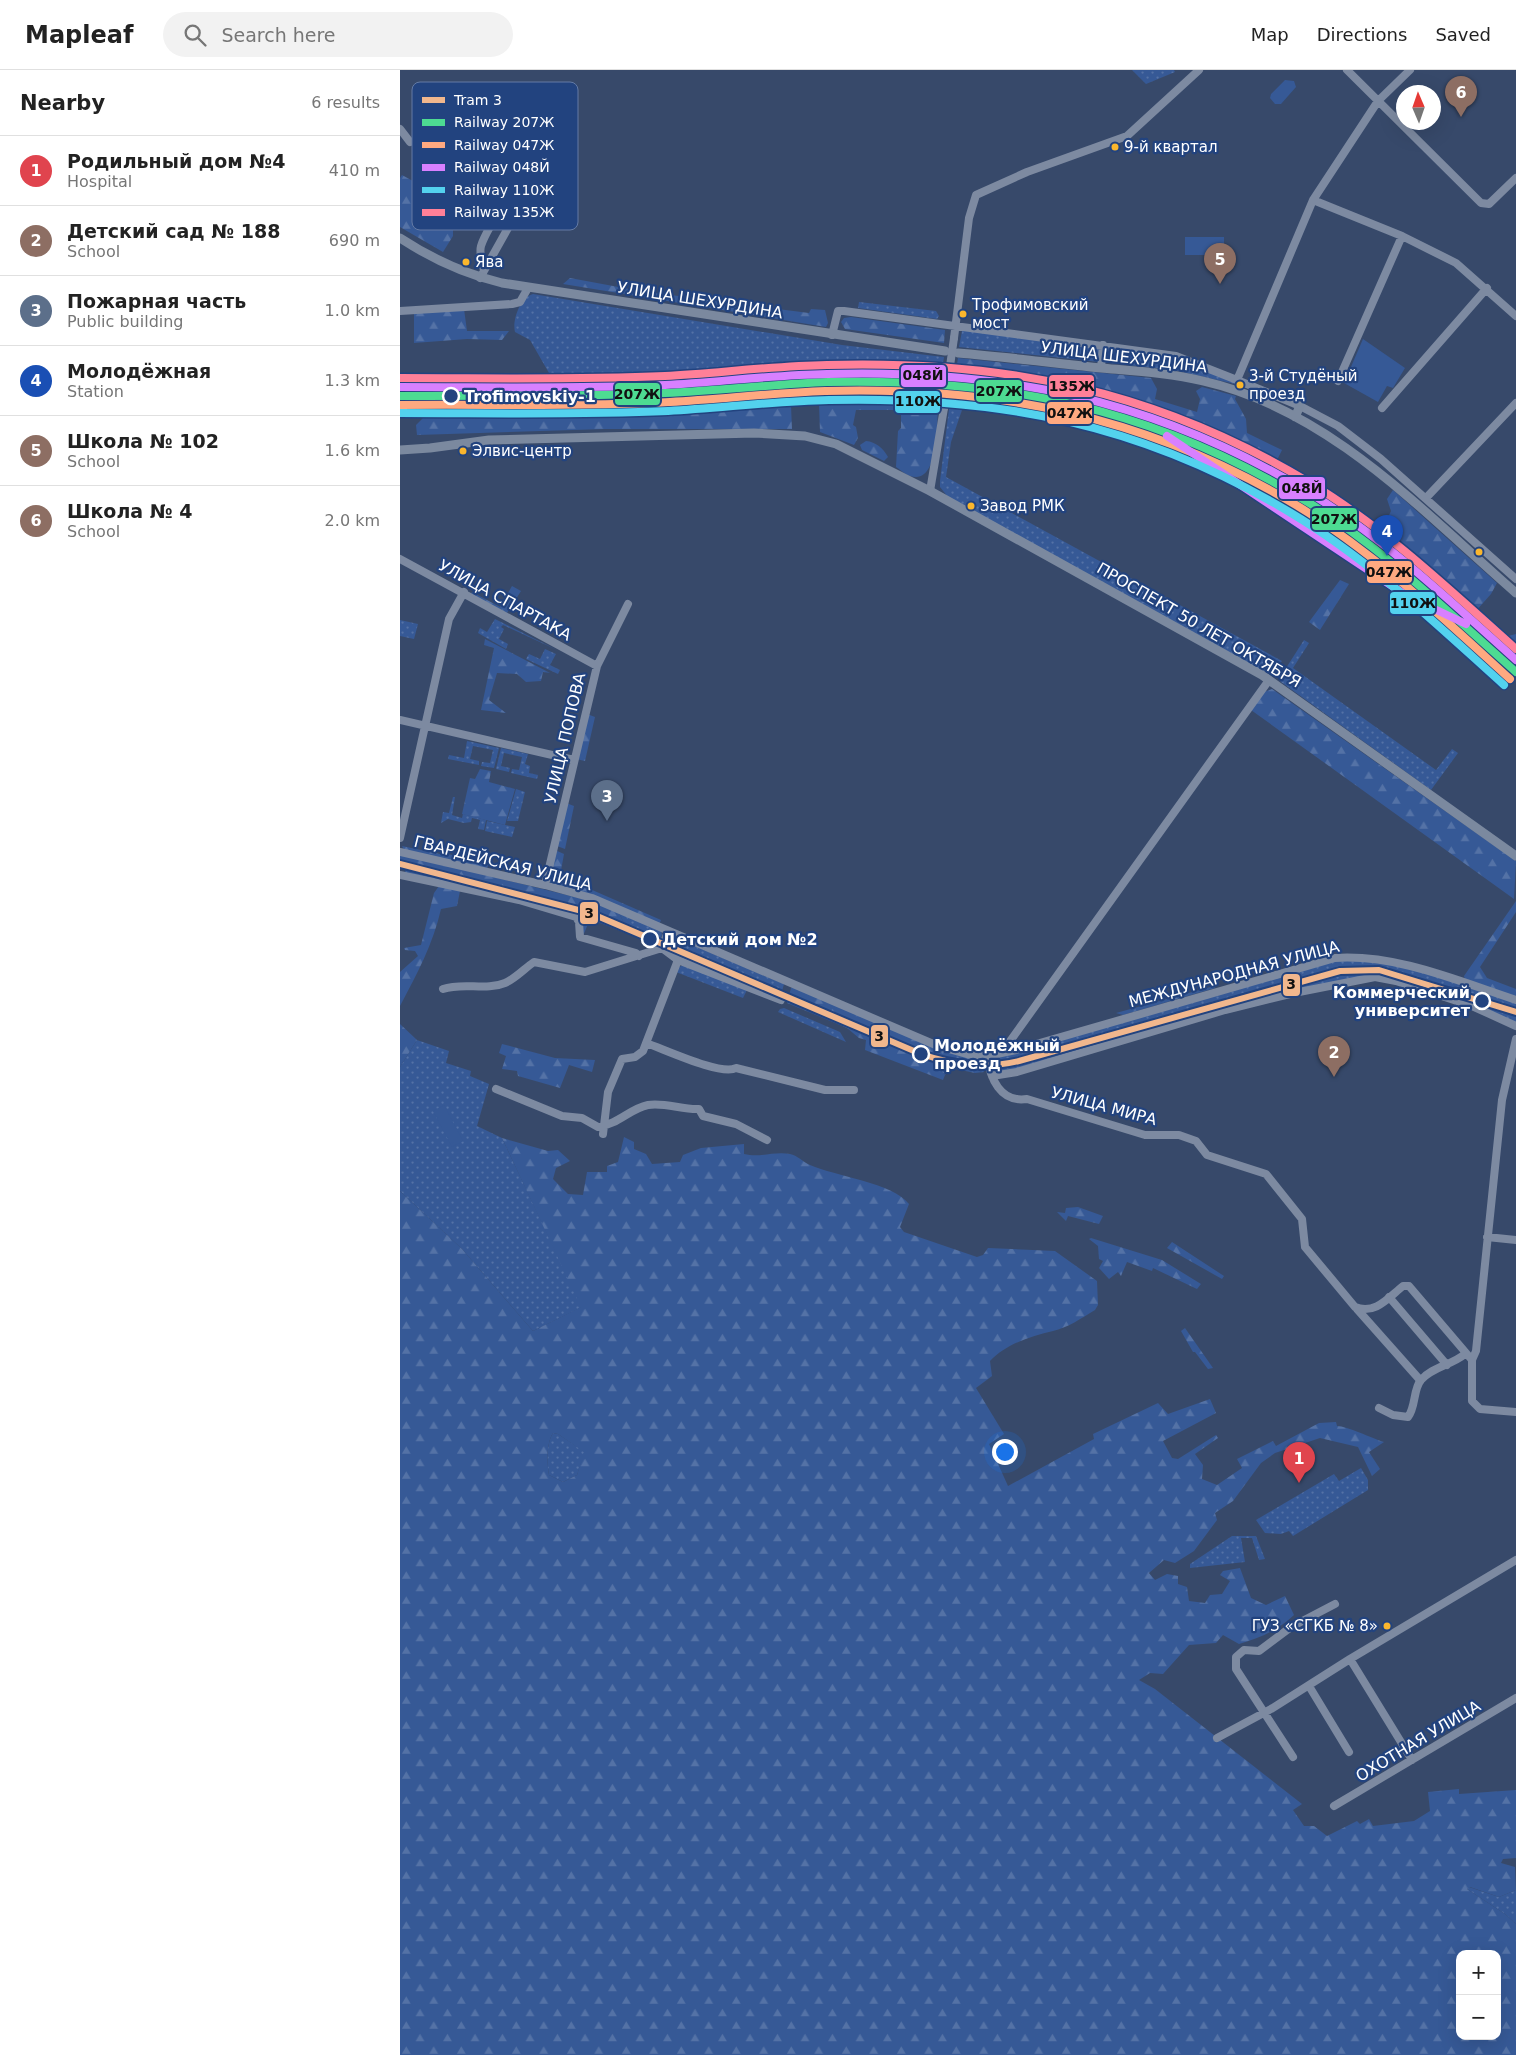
<!DOCTYPE html>
<html lang="en">
<head>
<meta charset="utf-8">
<style>
  :root { --surface:#fff; --page:#f2f2f2; --text:#222; --muted:#767676; --line:#e0e0e0; --accent:#ea580c }
  body { margin:0; font-family:"DejaVu Sans",sans-serif; background:var(--page); color:var(--text) }
  .controls { position:absolute; right:15px; bottom:15px; display:grid; overflow:hidden; border-radius:10px; box-shadow:0 5px 20px #0002 }
  .controls button { width:45px; height:45px; display:grid; place-items:center; padding:0; border:0; border-bottom:1px solid var(--line); background:var(--surface); color:var(--text); font:25px sans-serif }
  .compass { position:absolute; left:996px; top:15px; width:45px; height:45px; border-radius:50%; background:var(--surface); box-shadow:0 5px 20px #0002; rotate:358deg }
  .you { position:absolute; left:604px; top:1381px; width:18px; height:18px; margin:-12px; border:4px solid #fff; border-radius:50%; background:#1a73e8; box-shadow:0 0 0 8px #1a73e833 }
  .badge { display:grid; place-items:center; width:32px; height:32px; border-radius:50%; background:var(--accent); color:#fff; font-size:16px; font-weight:700 }
  .pin { position:absolute; translate:-50% -41px; filter:drop-shadow(0 1px 2px #0008) }
  .pin::after { content:''; position:absolute; top:26px; width:18px; height:15px; background:inherit; clip-path:polygon(0 0,100% 0,50% 100%) }
  .list { margin:0; padding:0; list-style:none }
  h2 { display:flex; justify-content:space-between; align-items:center; height:65px; margin:0; padding:0 20px; font-size:21px }
  h2 small { font-size:16px; font-weight:400; color:var(--muted) }
  .list li { display:grid; grid-template-columns:32px 1fr auto; gap:15px; align-items:center; box-sizing:border-box; height:70px; padding:0 20px; border-top:1px solid var(--line) }
  .list b { display:block; font-size:19px; white-space:nowrap }
  .list p { margin:0; font-size:16px; white-space:nowrap; color:var(--muted) }
  .list em { font-size:16px; font-style:normal; color:var(--muted) }
  .icon { flex:none; width:28px; height:28px; fill:none; stroke:currentColor; stroke-width:2; stroke-linecap:round; stroke-linejoin:round }
  .map { position:relative; flex:none; width:1116px; height:1985px; overflow:hidden }
  header { display:flex; align-items:center; gap:30px; box-sizing:border-box; height:70px; padding:0 25px; background:var(--surface); border-bottom:1px solid var(--line) }
  header strong { font-size:24px }
  nav { display:flex; gap:28px; margin-inline-start:auto; font-size:18px }
  .search { width:350px; height:45px; background:var(--page); display:flex; align-items:center; gap:12px; box-sizing:border-box; padding:0 18px; border-radius:28px; color:var(--muted); font-size:19px }
  main { display:flex }
  aside { flex:1; background:var(--surface) }
  .map>svg:first-child { display:block }
</style>
</head>
<body>
<header>
<strong>Mapleaf</strong>
<div class="search"><svg class="icon" aria-label="search" viewBox="0 0 24 24"><circle cx="10" cy="10" r="6"/><path d="M15 15l6 6"/></svg>Search here</div>
<nav><a>Map</a><a>Directions</a><a>Saved</a></nav>
</header>
<main>
<aside>
<h2>Nearby<small>6 results</small></h2>
<ul class="list">
<li><span class="badge" style="background:#e0444e">1</span><div><b>Родильный дом №4</b><p>Hospital</p></div><em>410 m</em></li>
<li><span class="badge" style="background:#8d6e63">2</span><div><b>Детский сад № 188</b><p>School</p></div><em>690 m</em></li>
<li><span class="badge" style="background:#5c6f8a">3</span><div><b>Пожарная часть</b><p>Public building</p></div><em>1.0 km</em></li>
<li><span class="badge" style="background:#1a4fb4">4</span><div><b>Молодёжная</b><p>Station</p></div><em>1.3 km</em></li>
<li><span class="badge" style="background:#8d6e63">5</span><div><b>Школа № 102</b><p>School</p></div><em>1.6 km</em></li>
<li><span class="badge" style="background:#8d6e63">6</span><div><b>Школа № 4</b><p>School</p></div><em>2.0 km</em></li>
</ul>
</aside>
<div class="map">
<svg width="1116" height="1985" viewBox="0 0 1116 1985">
  <defs>
    <pattern id="grass-dots" width="8" height="8" patternUnits="userSpaceOnUse" patternTransform="scale(1.25)"><rect width="8" height="8" fill="#365996"/><path d="M2 2h.1M6 6h.1" fill="none" stroke="#5472a6" stroke-width="1.8" stroke-linecap="round"/></pattern>
    <pattern id="forest-firs" width="22" height="20" patternUnits="userSpaceOnUse" patternTransform="scale(1.25)"><rect width="22" height="20" fill="#365996"/><path d="M5 1l3.5 6h-7zM16 11l3.5 6h-7z" fill="#5472a6"/></pattern>
  </defs>
  <rect width="100%" height="100%" fill="#37496a"/>
  <path fill="url(#grass-dots)" d="M732,0H774L775,2L746,14Z
    M133,224L442,275L544,287L541,308L397,302L371,298L269,305L171,307L170,304L149,303L130,270L115,262C112,251 120,227 133,224Z
    M459,232L536,241L539,246L537,249L458,238Z
    M565,260L775,289L836,312L835,314L774,300L559,277L562,261Z
    M556,300C632,310 704,322 775,348C802,358 829,366 847,388L936,440L934,441C843,387 747,339 642,319C613,313 584,312 555,309Z
    M552,332L563,337L551,372L546,407L882,591L875,599L863,601L548,427L540,417V411L549,339H551Z
    M719,349C780,369 841,393 896,427C904,433 914,437 922,443C968,482 1020,521 1067,562L1005,531L794,388L761,370L719,352Z
    M1082,548L1104,567L1116,564V594L1082,564L1076,554Z
    M95,549L157,580L103,555L101,557L104,559L99,569L108,574L106,579L78,563L80,558L87,562Z
    M0,550L18,554L14,569L0,566Z
    M904,570L909,573L893,598L1036,700L1052,679L1058,683L1031,720L881,612L879,609Z
    M145,579L156,584L150,595L160,600L158,604L126,589L129,584L140,589Z
    M67,671L99,678L94,698L81,696L82,692L90,693L93,680L73,676L70,689L79,691V695L48,689L49,685L64,688Z
    M101,678L128,684L125,694L130,696L129,703L138,705L137,709L111,703L112,699L119,700L122,687L104,683L101,696L110,698L109,702L96,699Z
    M116,719L125,722L118,751H107Z
    M53,727H55L52,745L62,748L63,744L86,750L84,760L78,759L80,750L72,748L71,752L64,753L48,749L41,753L43,742L49,743Z
    M87,751L115,757L112,767L85,761Z
    M218,841L261,860L262,865L259,872L227,859Z
    M271,866L384,914L381,925L267,876Z
    M952,889L996,894L1116,931V954L1084,939L964,906L617,1000L598,1003L593,999L592,994L596,988L922,893Z
    M284,895L347,920L343,928L276,902L279,897Z
    M384,938L440,962L446,972L378,942L380,939Z
    M17,970L49,981L46,993L71,1001L70,1006L89,1014L77,1056L102,1068L182,1237L133,1261L62,1179L0,1121V997Z
    M541,981L579,988L584,1002L575,1003L551,998L545,1005L535,995Z
    M153,1363L158,1364L185,1382L177,1405L163,1412L149,1405C147,1393 146,1374 153,1363Z
    M961,1398L968,1410V1420L893,1466L889,1461L881,1464L865,1463L856,1450L934,1404L939,1411Z
    M832,1466H856L865,1489L859,1490L852,1468H841L845,1492L790,1498V1494Z
    M1069,1817L1099,1827L1116,1820V1854L1105,1844L1067,1819Z"/>
  <path fill="url(#forest-firs)" fill-rule="evenodd" d="M2,105L40,126L32,145L53,159V166L43,182L0,157V108Z
    M170,208L240,221L409,243L411,239L425,240L428,253L426,257L163,214Z
    M64,239L67,261H109L102,270L67,269L14,273V243Z
    M451,247L545,260L544,273L445,259L441,252L444,248Z
    M558,288L751,308L757,319L755,329L797,342L800,329L796,321L802,317L836,326L835,329L846,349L847,363L882,380L875,394L953,438L981,462L991,441L987,429L993,420L1097,513L1091,524L1075,542L1082,548L1076,554L1035,516L1038,511L988,471L983,476L936,440L847,388C829,366 802,358 775,348C704,322 632,310 556,300Z
    M474,323L538,331C537,346 540,407 516,407C508,407 502,401 496,397L498,361L501,358V340H456L453,355L456,357L458,368L454,375L420,362L419,334L391,336L392,359H205L17,365L16,355L23,348L276,344L323,339L373,330Z
    M466,371C476,372 483,378 488,387L484,391L462,380L460,375Z
    M940,510L949,514L920,560L909,552Z
    M112,516L121,521L107,543L71,524L72,522L100,537Z
    M85,569L150,603L143,602L141,611L126,612L117,604L97,603L89,630L106,643L81,640L94,578L84,575Z
    M872,619L1116,791L1114,829L851,640L864,622Z
    M187,644L195,647L185,691L176,689Z
    M80,699L91,701L89,712L115,719L105,755L62,744L70,708L75,709Z
    M166,733L174,736L165,779L157,776Z
    M2,776L40,784L41,782L88,795L87,800L4,780Z
    M155,780L164,784L160,806L261,850L259,855L151,814L149,810Z
    M0,784L191,831L218,841L227,859L259,872L252,878L248,872L190,849L183,866L180,848L4,805L6,799L0,797Z
    M39,816L60,821L57,836L41,839C33,874 17,904 0,936V902L18,886L15,881L5,880L4,878L21,875L34,823Z
    M1116,831V842L1080,897L1087,908L1116,919V928L1065,910L1064,906Z
    M267,876L381,925L380,927L280,887L267,878Z
    M814,916L815,918L723,945L716,943Z
    M393,917L541,981L535,995L545,1005L543,1010L465,980L466,970L459,968L447,958L387,933L391,918Z
    M0,954L17,970L0,997Z
    M102,974L155,988L195,990L192,1002L169,995L160,1018L118,1006L117,1001L102,999L106,986L99,983Z
    M224,1067L234,1072V1079L246,1084L252,1094L280,1092L283,1085L301,1078L344,1074V1084C360,1088 374,1081 390,1084C397,1085 403,1092 410,1095C435,1106 493,1113 509,1134L500,1157L504,1162L577,1187L583,1185L588,1178L655,1181L697,1211L698,1235L695,1240C682,1248 667,1258 653,1261C631,1266 606,1274 590,1291L592,1306L576,1318L604,1364L589,1374L608,1416L694,1369L693,1364L758,1333L768,1344L810,1329L816,1343L763,1371L772,1388L778,1389L816,1365L818,1368L795,1384L803,1395L802,1409L817,1415L842,1398L837,1389L873,1371L876,1376L919,1353L936,1352L937,1356C947,1356 971,1368 984,1372L969,1382L980,1399L972,1406L958,1377L920,1368L875,1383L861,1393L833,1431L815,1443L817,1450L794,1481L775,1493L764,1490L749,1503L755,1510L767,1504L778,1506V1514L787,1517L789,1531L805,1533L810,1525L822,1524L830,1511L820,1505L823,1501L840,1498L851,1528L866,1535L885,1526L894,1545C878,1560 860,1568 839,1574L823,1565L816,1573L789,1575L763,1604L750,1603L739,1610L755,1619L902,1734L893,1740L904,1756H914L927,1766L957,1751L960,1754L969,1749L973,1756L1014,1751L1030,1741L1028,1722L1059,1719V1724L1116,1720V1788L1103,1789L1101,1793L1115,1797L1116,1820L1099,1827L1070,1817L1067,1819L1105,1844L1116,1854V1985H0V1121L62,1179L133,1261L181,1237L102,1068L148,1081L158,1080L170,1091L156,1098L153,1109L168,1124L183,1125L187,1102H207V1096L218,1092ZM153,1363L158,1364L184,1382L177,1405L163,1412L149,1405C147,1393 146,1374 153,1363ZM1060,1884H1097V1966H1060Z
    M678,1137L703,1146L699,1154L668,1146L666,1151L657,1142L665,1143L666,1138Z
    M691,1168L762,1190L801,1214L797,1219L753,1198L752,1201L727,1192L721,1206L718,1202L709,1209L699,1198L703,1191L699,1189L698,1176L689,1169Z
    M772,1172L824,1206L822,1209L767,1178Z
    M785,1258L813,1298L808,1299L795,1282H793L781,1261Z"/>
  <path fill="#365996" d="M885,10L894,11L896,17L881,34H875L870,28L871,24Z
    M785,167H824V185H785Z
    M963,269L1005,298L993,318L987,316L978,332L944,313Z
    M44,1035L63,1071L52,1077L33,1041Z"/>
  <g fill="none" stroke-linecap="round" stroke-linejoin="round">
    <path stroke="#7d8aa1" stroke-width="8" d="M947,0L1081,133L1089,134L1116,108
      M130,52L145,60
      M0,59L10,72
      M913,130L1002,166L1056,193L1116,246
      M84,200C82,193 79,183 81,176C84,166 97,144 103,136
      M80,208L117,142
      M0,241L112,234L120,232L128,218
      M432,265L438,241H444L776,286L837,310L900,336L938,356L981,389L1116,509
      M554,268L569,148L576,125L627,102L727,66L799,0
      M701,298L703,275
      M837,310L913,130L978,31L1010,0
      M938,311L1002,166
      M982,338L1087,218
      M530,421L544,338
      M1026,428L1116,333
      M0,489L197,596
      M0,650L174,690
      M0,768L49,549L64,522
      M0,782L145,815L192,828L538,976L570,985L587,986L616,980L935,888C997,884 1058,911 1116,930
      M0,805L119,830L176,847L179,852L180,867L236,883L239,886
      M145,815L197,596L228,534
      M262,878L268,861
      M278,890L381,930
      M43,919C63,912 86,921 105,913C115,909 125,898 134,892L185,902L262,878L278,890L243,981L235,987L222,989L208,1022L203,1064
      M246,973C264,979 321,1006 336,998L425,1020H454
      M603,981L869,610
      M587,986C590,1008 600,1033 627,1029L745,1065H779L796,1071L807,1085L866,1104L902,1149L905,1177L955,1237C975,1245 988,1228 1003,1216H1009L1072,1290L1076,1281L1102,1030L1116,969
      M592,1006L617,1002L825,940L894,923L975,907L996,911L1072,936L1116,956
      M96,1019L162,1046L182,1048L198,1057C219,1054 229,1039 248,1035C264,1032 283,1040 299,1039L303,1046L336,1054L367,1070
      M1087,1167L1116,1170
      M989,1227L1047,1295
      M957,1239L1020,1310
      M1072,1290V1331L1080,1339L1116,1342
      M979,1338L993,1345L1008,1347C1016,1337 1013,1319 1021,1310C1032,1297 1052,1295 1065,1284
      M950,1589L1012,1690
      M909,1616L949,1682
      M817,1668L871,1639L950,1589L1116,1490
      M893,1687L836,1599V1587L844,1580L859,1581L891,1557L935,1534
      M934,1736L1116,1628"/>
    <path stroke="#7b899f" stroke-width="9" d="M0,168C32,189 65,204 102,213L545,281
      M558,283C606,287 654,293 701,298C735,301 770,303 803,311C930,340 1022,441 1116,523
      M895,347L900,336
      M0,380L30,378L89,370L354,363L405,366L436,374L530,421L862,605L1116,786"/>
    <path stroke="#7d8aa1" stroke-width="8" d="M544,338L554,268"/>
    <defs>
      <path id="rail-1" d="M0,326C88,325 177,327 265,323C319,321 373,314 428,312C602,308 750,337 901,428C980,475 1047,541 1116,602"/>
      <path id="rail-2" d="M0,335C90,334 180,337 270,332C322,329 373,323 425,321C597,316 747,346 896,435C975,483 1042,547 1110,609"/>
      <path id="rail-3" d="M0,317C88,317 177,319 265,315C319,312 373,305 427,304C603,299 753,329 905,420C983,467 1049,530 1116,590
        M767,366L1007,526L1066,554"/>
      <path id="rail-4" d="M0,343C90,343 179,345 268,341C322,338 375,331 429,330C600,326 743,354 891,443C970,490 1036,554 1104,615"/>
      <path id="rail-5" d="M0,308C88,308 176,310 265,306C319,303 372,296 427,295C604,290 756,320 910,413C986,459 1050,520 1116,579"/>
    </defs>
    <use href="#rail-1" stroke="#22437f" stroke-width="11"/>
    <use href="#rail-2" stroke="#22437f" stroke-width="11"/>
    <use href="#rail-3" stroke="#22437f" stroke-width="11"/>
    <use href="#rail-4" stroke="#22437f" stroke-width="11"/>
    <use href="#rail-5" stroke="#22437f" stroke-width="11"/>
    <use href="#rail-1" stroke="#4ddb92" stroke-width="8"/>
    <use href="#rail-2" stroke="#ffa980" stroke-width="8"/>
    <use href="#rail-3" stroke="#d880ff" stroke-width="8"/>
    <use href="#rail-4" stroke="#53d2ee" stroke-width="8"/>
    <use href="#rail-5" stroke="#ff8098" stroke-width="8"/>
    <defs>
      <path id="tram-1" d="M0,794L190,843L521,984C554,995 585,999 619,991L940,901L979,900L1116,942"/>
    </defs>
    <use href="#tram-1" stroke="#22437f" stroke-width="10"/>
    <use href="#tram-1" stroke="#f1b78d" stroke-width="6"/>
  </g>
  <g fill="#fab62d" stroke="#22437f" stroke-width="2">
    <circle cx="715" cy="77" r="4.5"/>
    <circle cx="66" cy="192" r="4.5"/>
    <circle cx="563" cy="244" r="4.5"/>
    <circle cx="840" cy="315" r="4.5"/>
    <circle cx="63" cy="381" r="4.5"/>
    <circle cx="571" cy="436" r="4.5"/>
    <circle cx="1079" cy="482" r="4.5"/>
    <circle cx="987" cy="1556" r="4.5"/>
  </g>
  <g fill="#22437f" stroke="#fff" stroke-width="2.5">
    <circle cx="51" cy="326" r="8"/>
    <circle cx="250" cy="869" r="8"/>
    <circle cx="1082" cy="931" r="8"/>
    <circle cx="521" cy="984" r="8"/>
  </g>
  <g text-anchor="middle" dominant-baseline="central" stroke-width="4.5" stroke-linejoin="round" paint-order="stroke">
    <g font-size="15" fill="#fff" stroke="#22437f" text-anchor="start">
      <text x="724" y="77">9-й квартал</text>
      <text x="75" y="192">Ява</text>
      <text x="572" y="235">Трофимовский<tspan x="572" dy="18">мост</tspan></text>
      <text x="849" y="306">3-й Студёный<tspan x="849" dy="18">проезд</tspan></text>
      <text x="72" y="381">Элвис-центр</text>
      <text x="580" y="436">Завод РМК</text>
      <text x="978" y="1556" text-anchor="end">ГУЗ «СГКБ № 8»</text>
    </g>
    <g font-size="16" fill="#fff" stroke="#22437f">
      <text transform="translate(300 230) rotate(9)">УЛИЦА ШЕХУРДИНА</text>
      <text transform="translate(724 287) rotate(7)">УЛИЦА ШЕХУРДИНА</text>
      <text transform="translate(105 530) rotate(29)">УЛИЦА СПАРТАКА</text>
      <text transform="translate(799 555) rotate(30)">ПРОСПЕКТ 50 ЛЕТ ОКТЯБРЯ</text>
      <text transform="translate(165 668) rotate(-77)">УЛИЦА ПОПОВА</text>
      <text transform="translate(103 793) rotate(14)">ГВАРДЕЙСКАЯ УЛИЦА</text>
      <text transform="translate(834 904) rotate(-15)">МЕЖДУНАРОДНАЯ УЛИЦА</text>
      <text transform="translate(704 1036) rotate(15)">УЛИЦА МИРА</text>
      <text transform="translate(1018 1671) rotate(-31)">ОХОТНАЯ УЛИЦА</text>
    </g>
    <g font-size="16" font-weight="bold" fill="#fff" stroke="#22437f" text-anchor="start">
      <text x="64" y="326">Trofimovskiy-1</text>
      <text x="262" y="869">Детский дом №2</text>
      <text x="1070" y="922" text-anchor="end">Коммерческий<tspan x="1070" dy="18">университет</tspan></text>
      <text x="534" y="975">Молодёжный<tspan x="534" dy="18">проезд</tspan></text>
    </g>
  </g>
  <rect x="12" y="12" width="166" height="148" rx="8" fill="#22437f" stroke="#647ba5" stroke-width="1"/>
  <rect x="22" y="27" width="23" height="6" fill="#f1b78d"/>
  <rect x="22" y="49" width="23" height="7" fill="#4ddb92"/>
  <rect x="22" y="72" width="23" height="6" fill="#ffa980"/>
  <rect x="22" y="94" width="23" height="7" fill="#d880ff"/>
  <rect x="22" y="117" width="23" height="6" fill="#53d2ee"/>
  <rect x="22" y="139" width="23" height="7" fill="#ff8098"/>
  <g font-size="14" fill="#fff">
    <text x="54" y="35">Tram 3</text>
    <text x="54" y="57">Railway 207Ж</text>
    <text x="54" y="80">Railway 047Ж</text>
    <text x="54" y="102">Railway 048Й</text>
    <text x="54" y="125">Railway 110Ж</text>
    <text x="54" y="147">Railway 135Ж</text>
  </g>
  <g stroke="#22437f" stroke-width="2">
    <rect x="500" y="294" width="47" height="24" rx="5" fill="#d880ff"/>
    <rect x="648" y="304" width="47" height="24" rx="5" fill="#ff8098"/>
    <rect x="575" y="309" width="48" height="24" rx="5" fill="#4ddb92"/>
    <rect x="214" y="312" width="47" height="24" rx="5" fill="#4ddb92"/>
    <rect x="494" y="320" width="47" height="24" rx="5" fill="#53d2ee"/>
    <rect x="646" y="331" width="47" height="24" rx="5" fill="#ffa980"/>
    <rect x="878" y="406" width="48" height="24" rx="5" fill="#d880ff"/>
    <rect x="911" y="437" width="47" height="24" rx="5" fill="#4ddb92"/>
    <rect x="966" y="490" width="47" height="24" rx="5" fill="#ffa980"/>
    <rect x="989" y="521" width="47" height="24" rx="5" fill="#53d2ee"/>
    <rect x="179" y="831" width="20" height="24" rx="5" fill="#f1b78d"/>
    <rect x="882" y="903" width="19" height="24" rx="5" fill="#f1b78d"/>
    <rect x="470" y="954" width="19" height="24" rx="5" fill="#f1b78d"/>
  </g>
  <g font-size="14" text-anchor="middle" font-weight="bold" fill="#111">
    <text x="523" y="310">048Й</text>
    <text x="672" y="321">135Ж</text>
    <text x="599" y="326">207Ж</text>
    <text x="237" y="329">207Ж</text>
    <text x="518" y="336">110Ж</text>
    <text x="670" y="348">047Ж</text>
    <text x="902" y="423">048Й</text>
    <text x="934" y="454">207Ж</text>
    <text x="989" y="507">047Ж</text>
    <text x="1013" y="538">110Ж</text>
    <text x="189" y="848">3</text>
    <text x="891" y="919">3</text>
    <text x="479" y="971">3</text>
  </g>
</svg>
<div class="controls">
<button>+</button>
<button>−</button>
</div>
<svg class="compass" viewBox="-18 -18 36 36"><path d="M0-13l5 13h-10z" fill="#e53935"/><path d="M0 13l5-13h-10z" fill="#767676"/></svg>
<div class="you"></div>
<div class="pin badge" style="left:899px;top:1413px;background:#e0444e">1</div>
<div class="pin badge" style="left:934px;top:1007px;background:#8d6e63">2</div>
<div class="pin badge" style="left:207px;top:751px;background:#5c6f8a">3</div>
<div class="pin badge" style="left:987px;top:486px;background:#1a4fb4">4</div>
<div class="pin badge" style="left:820px;top:214px;background:#8d6e63">5</div>
<div class="pin badge" style="left:1061px;top:47px;background:#8d6e63">6</div>
</div>
</main>
</body>
</html>
